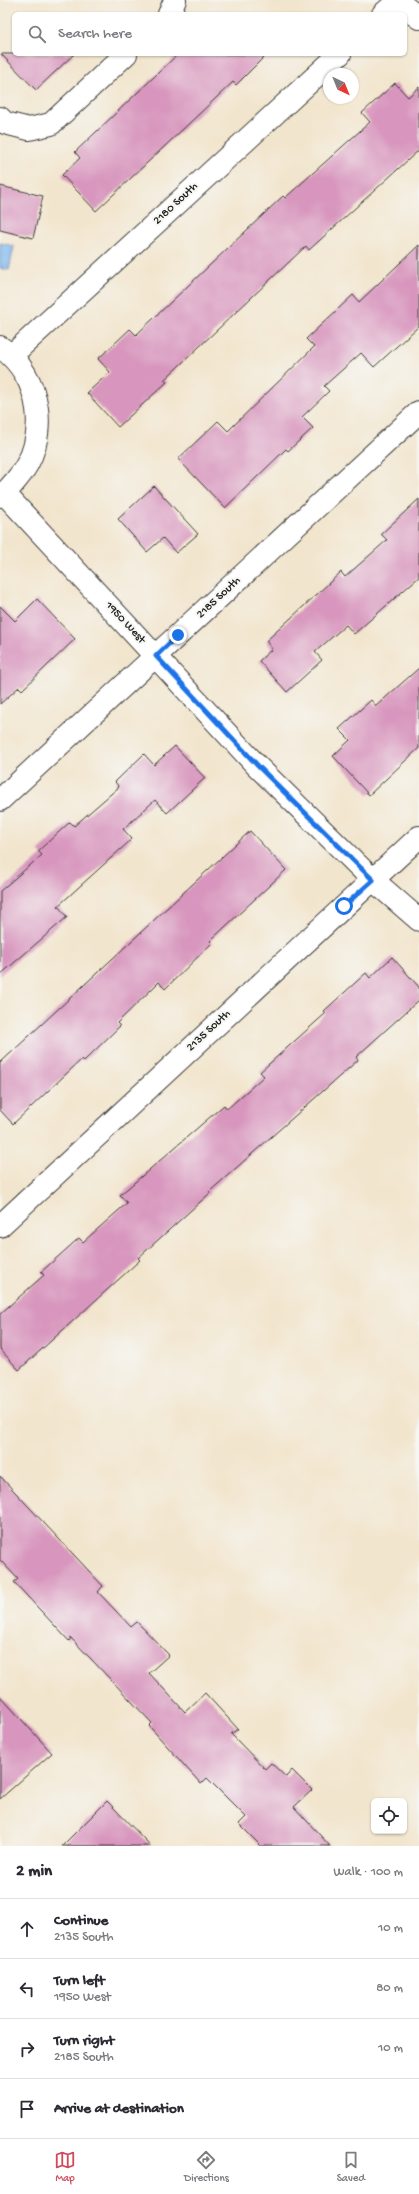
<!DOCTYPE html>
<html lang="en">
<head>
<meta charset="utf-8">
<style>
  :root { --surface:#fff; --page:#f2f2f3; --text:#2b2b33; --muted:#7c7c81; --line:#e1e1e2; --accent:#d1495b }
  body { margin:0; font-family:"Gochi Hand",sans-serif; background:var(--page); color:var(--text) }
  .controls { position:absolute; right:12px; bottom:12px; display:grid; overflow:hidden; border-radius:6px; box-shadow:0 1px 3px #0004 }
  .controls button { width:36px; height:36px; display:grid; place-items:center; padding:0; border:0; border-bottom:1px solid var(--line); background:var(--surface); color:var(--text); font:20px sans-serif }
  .compass { position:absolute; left:323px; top:68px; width:36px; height:36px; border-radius:50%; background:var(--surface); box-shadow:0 1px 3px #0004; rotate:137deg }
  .stop { position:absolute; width:12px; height:12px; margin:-9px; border:3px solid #1a73e8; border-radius:50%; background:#fff }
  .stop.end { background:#1a73e8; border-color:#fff; box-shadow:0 1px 4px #0008 }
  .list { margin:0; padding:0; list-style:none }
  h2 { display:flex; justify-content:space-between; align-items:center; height:52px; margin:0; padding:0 16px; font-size:17px }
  h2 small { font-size:13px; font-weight:400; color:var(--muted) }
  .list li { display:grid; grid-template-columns:26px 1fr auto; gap:12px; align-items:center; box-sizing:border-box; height:60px; padding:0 16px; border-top:1px solid var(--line) }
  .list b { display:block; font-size:15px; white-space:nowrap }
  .list p { margin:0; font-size:13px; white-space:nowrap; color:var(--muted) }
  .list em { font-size:13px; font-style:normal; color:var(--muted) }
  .icon { flex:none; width:22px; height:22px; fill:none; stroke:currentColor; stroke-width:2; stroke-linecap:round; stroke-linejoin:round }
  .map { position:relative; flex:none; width:419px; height:1846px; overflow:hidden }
  .search { position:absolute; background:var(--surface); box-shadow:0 1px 3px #0004; left:12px; right:12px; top:12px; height:44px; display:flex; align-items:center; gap:10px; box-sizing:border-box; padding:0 14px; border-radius:6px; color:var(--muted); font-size:15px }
  .sheet { height:292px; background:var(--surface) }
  nav { display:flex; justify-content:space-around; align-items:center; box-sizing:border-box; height:56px; border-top:1px solid var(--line); background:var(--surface); font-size:11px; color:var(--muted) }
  nav a { display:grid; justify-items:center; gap:2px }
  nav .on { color:var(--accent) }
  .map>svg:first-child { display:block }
</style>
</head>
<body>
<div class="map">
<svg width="419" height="1846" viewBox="0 0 419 1846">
  <rect width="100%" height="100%" fill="#f6f6f2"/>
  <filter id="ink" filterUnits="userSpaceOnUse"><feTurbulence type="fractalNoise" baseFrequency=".025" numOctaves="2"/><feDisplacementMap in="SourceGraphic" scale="8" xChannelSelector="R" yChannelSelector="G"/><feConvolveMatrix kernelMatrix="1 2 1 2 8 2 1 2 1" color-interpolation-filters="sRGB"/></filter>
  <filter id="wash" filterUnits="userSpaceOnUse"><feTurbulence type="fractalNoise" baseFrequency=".012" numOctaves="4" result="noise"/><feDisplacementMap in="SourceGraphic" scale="16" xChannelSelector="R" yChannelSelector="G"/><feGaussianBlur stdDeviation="0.9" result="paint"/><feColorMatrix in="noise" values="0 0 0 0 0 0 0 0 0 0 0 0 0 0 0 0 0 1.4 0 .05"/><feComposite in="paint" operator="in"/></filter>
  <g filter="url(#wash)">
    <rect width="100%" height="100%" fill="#f2e5cd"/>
    <path fill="#7fb8ef" stroke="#4e6a86" d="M0,243L14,246L9,270L0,268Z"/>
    <g id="blocks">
      <path fill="#d896be" d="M1,54H74L36,90Z
        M178,54H267L236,85L233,82L96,211L62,175L80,158L75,152Z
        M395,83L408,97L419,87V150L309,250L306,246L164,380L167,382L118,427L87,393L110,372L98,359L130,329L136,335L283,196L285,198L370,122L362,113Z
        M0,186L43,196L33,238L0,230Z
        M419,245V326L374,367L361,353L324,386L329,391L302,417L313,428L288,451L286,449L225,508L178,459L218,421L228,431L314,347L306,339L353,295L359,302Z
        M154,486L198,534L176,553L163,538L147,552L118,519Z
        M419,499V577L354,634L346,625L315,652L322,660L287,692L259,661L272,649L266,641L341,572L345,577L387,540L381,534Z
        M37,599L75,639L22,690L19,687L0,704V606L15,621Z
        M419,668V748L369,795L333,756L350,740L339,729L371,700L376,706Z
        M175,746L205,778L167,813L155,800L123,829L132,839L58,906L67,917L0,975V891L42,855L38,851L70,822L74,826L119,787L115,782L144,754L154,765Z
        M250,831L286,870L210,941L212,943L165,989L159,982L117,1023L120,1026L84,1061L82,1059L13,1124L0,1110V1063Z
        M392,957L419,987V1000L356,1057L358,1060L209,1192L210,1193L138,1258L140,1260L19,1370L0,1349V1314L44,1275L41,1272L79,1238L83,1242L127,1203L120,1195L224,1105L227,1109L264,1076L260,1072L326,1013L324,1011L366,973L370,978Z
        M0,1476L103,1586L98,1592L131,1627L137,1622L169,1655L149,1673L185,1712L205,1693L238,1729L231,1734L265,1769L271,1763L286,1777L292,1770L312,1790L294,1807L330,1846H261L239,1824L246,1817L207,1778L201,1784L149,1726L152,1723L71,1638L69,1641L14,1582L18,1579L0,1560Z
        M0,1696L52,1753L0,1799Z
        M107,1801L151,1846H62Z"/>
    </g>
  </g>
  <g filter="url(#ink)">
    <use href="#blocks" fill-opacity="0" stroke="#3c3a37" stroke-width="1"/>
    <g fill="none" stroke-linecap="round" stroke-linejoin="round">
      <defs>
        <path id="minor" d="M396,0L419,18
          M169,14L175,0
          M383,14L397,2
          M0,118L5,123L29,129L51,124L126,54
          M0,347C42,375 51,440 17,479C12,485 7,492 0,496
          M12,355L340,54
          M4,493L257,766L373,880L419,920
          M0,800L419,412
          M0,1226L419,837"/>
      </defs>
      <use href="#minor" stroke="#3c3a37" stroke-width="24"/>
      <use href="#minor" stroke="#fff" stroke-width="22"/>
    </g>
  </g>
  <g fill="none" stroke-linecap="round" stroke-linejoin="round" filter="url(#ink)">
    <path stroke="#1a73e8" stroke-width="5" d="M178,635L156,656L258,766L373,880L344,906"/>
  </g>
  <g text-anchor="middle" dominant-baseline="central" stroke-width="4" stroke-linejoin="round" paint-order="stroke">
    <g font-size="12" fill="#1c1c1c" stroke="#f6f6f2">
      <text transform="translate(176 204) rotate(-43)">2180 South</text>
      <text transform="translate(219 598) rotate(-43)">2185 South</text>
      <text transform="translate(125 623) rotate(47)">1950 West</text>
      <text transform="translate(209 1031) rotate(-43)">2135 South</text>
    </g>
  </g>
</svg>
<div class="controls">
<button><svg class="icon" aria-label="locate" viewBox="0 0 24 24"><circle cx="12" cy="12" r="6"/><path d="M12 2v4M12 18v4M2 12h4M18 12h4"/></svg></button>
</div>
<svg class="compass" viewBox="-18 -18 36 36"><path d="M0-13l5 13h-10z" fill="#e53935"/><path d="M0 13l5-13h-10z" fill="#7c7c81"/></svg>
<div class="stop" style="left:344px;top:906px"></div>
<div class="stop end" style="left:178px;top:635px"></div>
<div class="search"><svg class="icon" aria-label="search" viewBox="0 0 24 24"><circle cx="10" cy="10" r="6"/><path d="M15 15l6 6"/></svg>Search here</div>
</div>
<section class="sheet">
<h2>2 min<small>Walk · 100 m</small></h2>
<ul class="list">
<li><svg class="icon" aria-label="ahead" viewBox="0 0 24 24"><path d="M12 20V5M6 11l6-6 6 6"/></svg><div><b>Continue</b><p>2135 South</p></div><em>10 m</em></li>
<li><svg class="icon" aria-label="left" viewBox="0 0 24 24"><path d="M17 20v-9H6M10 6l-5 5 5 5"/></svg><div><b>Turn left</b><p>1950 West</p></div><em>80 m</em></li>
<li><svg class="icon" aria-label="right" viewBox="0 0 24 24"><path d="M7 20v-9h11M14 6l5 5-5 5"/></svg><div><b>Turn right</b><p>2185 South</p></div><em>10 m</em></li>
<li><svg class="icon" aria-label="arrive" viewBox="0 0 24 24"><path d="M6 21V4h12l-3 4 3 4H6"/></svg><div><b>Arrive at destination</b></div></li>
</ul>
</section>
<nav>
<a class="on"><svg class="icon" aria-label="map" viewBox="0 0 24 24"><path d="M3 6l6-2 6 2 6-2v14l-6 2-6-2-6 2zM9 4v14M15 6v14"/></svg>Map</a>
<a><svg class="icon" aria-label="directions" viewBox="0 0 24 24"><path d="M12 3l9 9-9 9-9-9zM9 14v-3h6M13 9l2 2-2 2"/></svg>Directions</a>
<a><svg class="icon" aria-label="saved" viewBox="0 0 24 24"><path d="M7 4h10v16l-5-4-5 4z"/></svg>Saved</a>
</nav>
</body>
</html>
